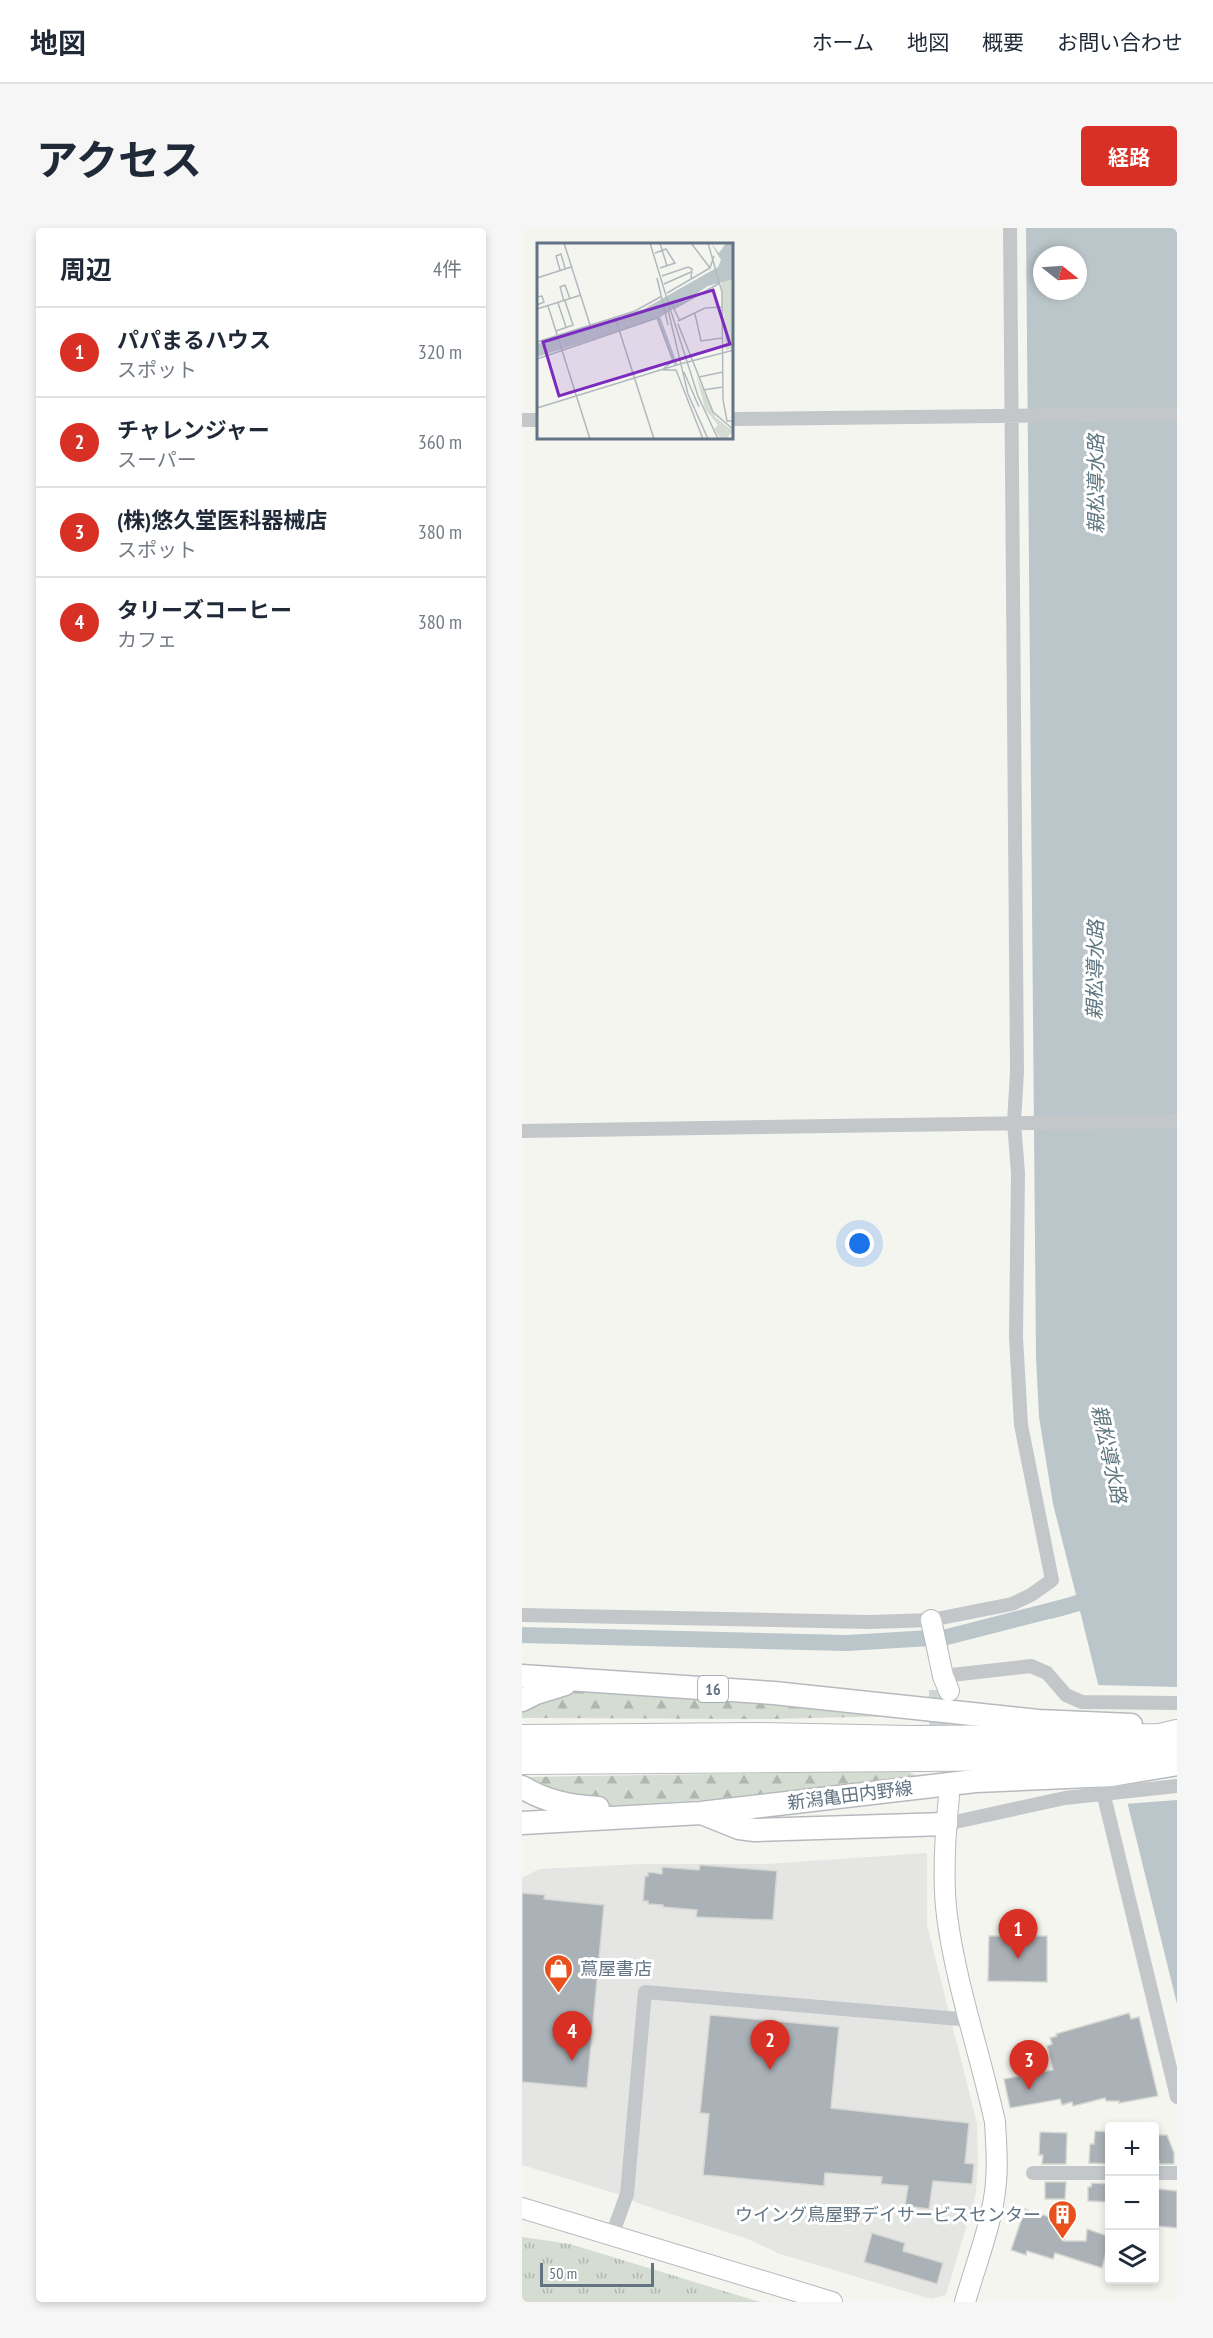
<!DOCTYPE html>
<html lang="ja">
<head>
<meta charset="utf-8">
<style>
  :root { --surface:#fff; --page:#f6f6f7; --text:#1f2937; --muted:#747a83; --line:#e0e1e3; --accent:#d93025 }
  body { margin:0; font-family:"PT Sans Narrow","Noto Sans JP",sans-serif; background:var(--page); color:var(--text) }
  .controls { position:absolute; right:18px; bottom:18px; display:grid; overflow:hidden; border-radius:6px; box-shadow:0 3px 9px #0003 }
  .controls button { width:54px; height:54px; display:grid; place-items:center; padding:0; border:0; border-bottom:2px solid var(--line); background:var(--surface); color:var(--text); font:30px sans-serif }
  .compass { position:absolute; left:511px; top:18px; width:54px; height:54px; border-radius:50%; background:var(--surface); box-shadow:0 3px 9px #0003; rotate:107deg }
  .scale { position:absolute; left:18px; bottom:15px; width:114px; box-sizing:border-box; padding-left:6px; border:3px solid #627483; border-top:0; font-size:16px; line-height:21px; white-space:nowrap; color:#627483; -webkit-text-stroke:4px #fff; paint-order:stroke }
  .you { position:absolute; left:338px; top:1016px; width:21px; height:21px; margin:-15px; border:4px solid #fff; border-radius:50%; background:#1a73e8; box-shadow:0 0 0 9px #1a73e833 }
  .badge { display:grid; place-items:center; width:39px; height:39px; border-radius:50%; background:var(--accent); color:#fff; font-size:20px; font-weight:700 }
  .pin { position:absolute; translate:-50% -50px; filter:drop-shadow(0 2px 3px #0008) }
  .pin::after { content:''; position:absolute; top:32px; width:21px; height:18px; background:inherit; clip-path:polygon(0 0,100% 0,50% 100%) }
  .list { margin:0; padding:0; list-style:none }
  h2 { display:flex; justify-content:space-between; align-items:center; height:78px; margin:0; padding:0 24px; font-size:26px }
  h2 small { font-size:20px; font-weight:400; color:var(--muted) }
  .list li { display:grid; grid-template-columns:39px 1fr auto; gap:18px; align-items:center; box-sizing:border-box; height:90px; padding:0 24px; border-top:2px solid var(--line) }
  .list b { display:block; font-size:22px; white-space:nowrap }
  .list p { margin:0; font-size:20px; white-space:nowrap; color:var(--muted) }
  .list em { font-size:20px; font-style:normal; color:var(--muted) }
  .icon { flex:none; width:33px; height:33px; fill:none; stroke:currentColor; stroke-width:2; stroke-linecap:round; stroke-linejoin:round }
  .map { position:relative; flex:none; width:655px; height:2074px; overflow:hidden; border-radius:6px }
  header { display:flex; align-items:center; gap:36px; box-sizing:border-box; height:84px; padding:0 30px; background:var(--surface); border-bottom:2px solid var(--line) }
  header strong { font-size:28px }
  nav { display:flex; gap:33px; margin-inline-start:auto; font-size:21px }
  .intro { display:flex; align-items:center; justify-content:space-between; box-sizing:border-box; height:144px; padding:0 36px }
  h1 { margin:0; font-size:42px }
  .button { padding:15px 27px; border-radius:6px; background:var(--accent); color:#fff; font-size:21px; font-weight:700 }
  main { display:flex; gap:36px; padding:0 36px }
  aside { flex:1; background:var(--surface); border-radius:6px; box-shadow:0 3px 9px #0003 }
  .map>svg:first-child { display:block }
</style>
</head>
<body>
<header>
<strong>地図</strong>
<nav><a>ホーム</a><a>地図</a><a>概要</a><a>お問い合わせ</a></nav>
</header>
<div class="intro"><h1>アクセス</h1><a class="button">経路</a></div>
<main>
<aside>
<h2>周辺<small>4件</small></h2>
<ul class="list">
<li><span class="badge">1</span><div><b>パパまるハウス</b><p>スポット</p></div><em>320 m</em></li>
<li><span class="badge">2</span><div><b>チャレンジャー</b><p>スーパー</p></div><em>360 m</em></li>
<li><span class="badge">3</span><div><b>(株)悠久堂医科器械店</b><p>スポット</p></div><em>380 m</em></li>
<li><span class="badge">4</span><div><b>タリーズコーヒー</b><p>カフェ</p></div><em>380 m</em></li>
</ul>
</aside>
<div class="map">
<svg width="655" height="2074" viewBox="0 0 655 2074">
  <defs>
    <pattern id="grass-tufts" width="24" height="20" patternUnits="userSpaceOnUse" patternTransform="scale(1.5)"><rect width="24" height="20" fill="#d5dcd1"/><path d="M3 7l-1-3M5 7V3M7 7l1-3M15 17l-1-3M17 17v-4M19 17l1-3" fill="none" stroke="#b0b7af"/></pattern>
    <pattern id="forest-firs" width="22" height="20" patternUnits="userSpaceOnUse" patternTransform="scale(1.5)"><rect width="22" height="20" fill="#d5dcd1"/><path d="M5 1l3.5 6h-7zM16 11l3.5 6h-7z" fill="#b0b7af"/></pattern>
  </defs>
  <rect width="100%" height="100%" fill="#f5f5f0"/>
  <path fill="#e5e6e4" d="M405,1625V1697L455,1895L456,1935L454,1966L424,2067L409,2071L258,2026L226,2011L118,1976L95,1966L0,1937V1650L17,1641L118,1636H243Z"/>
  <path fill="url(#grass-tufts)" d="M0,2009L48,2016L238,2074H0Z"/>
  <path fill="url(#forest-firs)" d="M46,1462L103,1467L227,1471L374,1488L250,1491L0,1490V1481Z
    M385,1543L397,1549L181,1572L85,1578L33,1567L0,1549Z"/>
  <path fill="#bbc6cb" fill-rule="evenodd" d="M504,0H655V1776L558,1383L529,1391L525,1376L554,1367L531,1276L517,1189L514,1129ZM520,27H556V63H520Z"/>
  <path fill="#f5f5f0" d="M573,1457L655,1459V1572L602,1576Z"/>
  <g fill="none" stroke-linecap="round" stroke-linejoin="round">
    <path stroke="#bbc6cb" stroke-width="16" d="M0,1407L325,1415L425,1409L546,1378"/>
  </g>
  <path fill="#aab2b7" stroke="#d6d6d3" stroke-width="1.5" d="M178,1637L255,1643L251,1692L174,1689L175,1682L141,1679V1677L126,1676V1673H121L123,1648H126V1644L140,1646V1639L177,1642Z
    M0,1665L23,1667L22,1671L82,1677L65,1860L0,1854Z
    M467,1708H525V1754L466,1753Z
    M607,1785L609,1791L617,1789L636,1868L597,1875V1873H584L583,1870L551,1878L550,1874L540,1877L538,1871L488,1880L482,1851L531,1842L525,1818L530,1816L528,1810L535,1808L534,1806Z
    M188,1787L317,1799L309,1880L447,1895L443,1935L452,1936L450,1956L411,1953L407,1981L383,1978L386,1958L359,1956L360,1949L303,1945L302,1958L181,1947L187,1886L178,1885Z
    M573,1903L588,1904V1936L567,1935L568,1916H572Z
    M518,1904L545,1905L544,1936H520L521,1927H517Z
    M633,1907H645L652,1925V1936H637V1933H633Z
    M523,1954H544L543,1971H523Z
    M570,1955L588,1956V1974L566,1973V1959H569Z
    M636,1961L655,1963V2000L635,1998V1993H633V1979H634Z
    M503,1981L543,1994L542,2013H564L565,2001L588,2009L580,2040L533,2025L531,2031L505,2023L504,2027L489,2022Z
    M350,2005L383,2015L381,2023L421,2035L415,2056L342,2034Z"/>
  <g fill="none" stroke-linecap="round" stroke-linejoin="round">
    <path stroke="#d0d5d5" stroke-width="20" stroke-dasharray="20 10" stroke-linecap="butt" d="M417,1462V1570"/>
    <defs>
      <path id="secondary" d="M409,1392L421,1448L427,1463
        M427,1568C423,1607 420,1649 425,1688C434,1757 458,1825 473,1894C474,1914 476,1934 474,1954C471,1994 454,2035 443,2074
        M0,1980L310,2074"/>
      <path id="primary" d="M0,1448L252,1465L516,1493L609,1497
        M0,1472L14,1465L43,1456
        M0,1559C24,1574 49,1578 76,1580
        M182,1586L217,1600L233,1602L424,1596
        M0,1595L179,1585L453,1553L590,1547L655,1536"/>
      <path id="highway" d="M0,1510L235,1508L389,1511L545,1510L638,1509L655,1505
        M0,1533L655,1528"/>
    </defs>
    <use href="#secondary" stroke="#b3b9bd" stroke-width="22"/>
    <use href="#primary" stroke="#b6babe" stroke-width="25"/>
    <use href="#highway" stroke="#b6b9bc" stroke-width="28"/>
    <path stroke="#c4c7ca" stroke-width="14" d="M210,191L655,186
      M0,192H16
      M0,903C218,900 437,895 655,893
      M0,1387L348,1394L409,1392L490,1376L509,1367L530,1352L499,1197L494,1109L496,945L492,894L495,844L488,0
      M421,1448L509,1438L525,1445L544,1467L560,1474L655,1475
      M581,1564L655,1869
      M424,1596L543,1570L655,1558
      M511,1945H588
      M632,1945H655
      M90,2007L105,1966L123,1764L449,1792"/>
    <use href="#secondary" stroke="#fff" stroke-width="20"/>
    <use href="#primary" stroke="#fff" stroke-width="22"/>
    <use href="#highway" stroke="#fff" stroke-width="26"/>
  </g>
  <defs>
    <symbol id="shop-pin" viewBox="-11 -11 22 30"><path d="M0 17L-7.5 6A9.5 9.5 0 1 1 7.5 6Z" fill="#e9511c" stroke="#fff"/><path d="M-5-2.5h2.3a2.7 3.5 0 0 1 5.4 0H5L5.5 6h-11ZM-1.5-2.5h3a1.5 2.3 0 0 0-3 0Z" fill="#fff"/></symbol>
    <symbol id="building-pin" viewBox="-11 -11 22 30"><path d="M0 17L-7.5 6A9.5 9.5 0 1 1 7.5 6Z" fill="#e9511c" stroke="#fff"/><path d="M-4-6H4V6H1V3H-1V6H-4ZM-2.5-4.3h1.7v1.8h-1.7ZM.8-4.3h1.7v1.8H.8ZM-2.5-1h1.7V.8h-1.7ZM.8-1h1.7V.8H.8Z" fill="#fff"/></symbol>
  </defs>
  <g fill-rule="evenodd">
    <use href="#shop-pin" x="20" y="1724" width="33" height="45"/>
    <use href="#building-pin" x="524" y="1970" width="33" height="45"/>
  </g>
  <g text-anchor="middle" dominant-baseline="central" stroke-width="6" stroke-linejoin="round" paint-order="stroke">
    <rect fill="#fff" stroke="#919ea8" stroke-width="1.5" x="176" y="1448" width="30" height="26" rx="4.5"/>
    <g font-size="16" font-weight="bold" fill="#627483">
      <text x="191" y="1461">16</text>
    </g>
    <g font-size="18" fill="#627483" stroke="#fff">
      <text transform="translate(328 1567) rotate(-7)">新潟亀田内野線</text>
    </g>
    <g font-size="18" fill="#627483" stroke="#fff" text-anchor="start">
      <text x="58" y="1740">蔦屋書店</text>
      <text x="519" y="1986" text-anchor="end">ウイング鳥屋野デイサービスセンター</text>
    </g>
    <g font-size="20" font-style="italic" fill="#5e7680" stroke="#fff">
      <text transform="translate(574 256) rotate(-90)">親松導水路</text>
      <text transform="translate(573 742) rotate(-89)">親松導水路</text>
      <text transform="translate(587 1226) rotate(78)">親松導水路</text>
    </g>
  </g>
  <g transform="translate(15 15)">
    <rect width="196" height="196" fill="#f5f5f0"/>
    <path d="M196,36V105L189,107L184,37Z" fill="#d5dcd1"/>
    <path d="M159,131L178,174L196,188L189,196H184L177,186L181,182L168,166Z" fill="#d5dcd1"/>
    <path d="M174,0L182,10L189,0H196V36L171,43L122,75L0,114V101L107,66L181,24L184,17Z" fill="#bbc6cb"/>
    <path fill="none" stroke="#bbc6cb" stroke-width="3" d="M121,72L139,122"/>
    <path fill="none" stroke="#b1b9be" stroke-width="1.5" d="M27,0L53,82M113,0L131,59M123,0L130,23M154,0L173,25M171,0L185,49L186,157L190,178H197M118,10L129,6L138,20L123,25M23,27L19,13L24,11L28,25M125,33L151,24L155,26L154,35M0,35L34,24M120,35L131,82M127,41L154,29M130,50L173,25L177,13M0,54L5,53L7,59L0,62M130,56L161,153L181,196M27,58L23,44L28,42L33,56M21,60L29,84M134,60L143,78M11,63L53,196M0,66L44,52M136,66L183,40M131,67L151,151L171,196M158,71L164,98L185,95M78,74L117,196M141,78L168,65L185,64M141,81L176,169L197,187M19,88L36,82L28,58M0,99L98,68L125,53M0,116L120,75L136,118L126,126M143,121L197,107M126,127H139L166,196M147,129L162,164M162,134L186,129M166,147L186,144M0,165L143,121"/>
    <path fill="#7b2cbf" fill-opacity="0.15" stroke="#7b2cbf" stroke-width="3" d="M176,47L193,101L22,153L6,99Z"/>
    <rect width="196" height="196" fill="none" stroke="#627483" stroke-width="3"/>
  </g>
</svg>
<div class="controls">
<button>+</button>
<button>−</button>
<button><svg class="icon" aria-label="layers" viewBox="0 0 24 24"><path d="M12 4l9 5-9 5-9-5zM3 14l9 5 9-5"/></svg></button>
</div>
<svg class="compass" viewBox="-18 -18 36 36"><path d="M0-13l5 13h-10z" fill="#e53935"/><path d="M0 13l5-13h-10z" fill="#747a83"/></svg>
<div class="scale">50 m</div>
<div class="you"></div>
<div class="pin badge" style="left:496px;top:1731px">1</div>
<div class="pin badge" style="left:248px;top:1842px">2</div>
<div class="pin badge" style="left:507px;top:1862px">3</div>
<div class="pin badge" style="left:50px;top:1833px">4</div>
</div>
</main>
</body>
</html>
